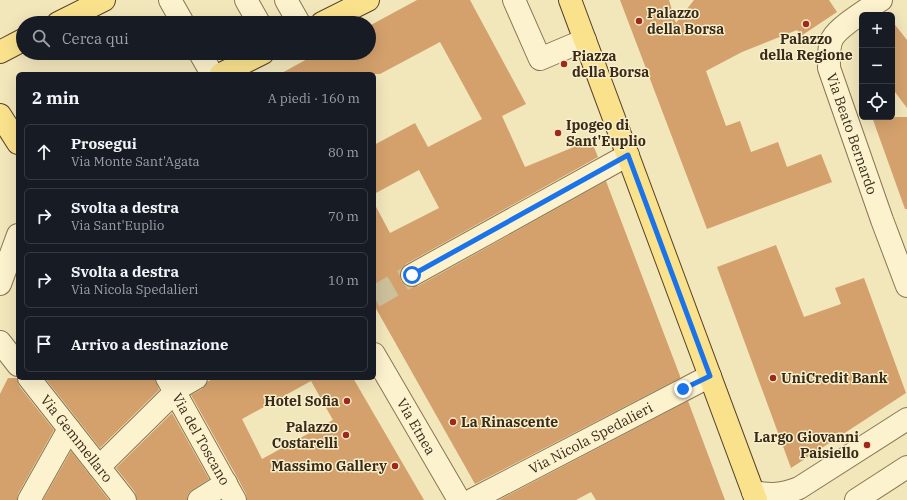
<!DOCTYPE html>
<html lang="it">
<head>
<meta charset="utf-8">
<style>
  :root { --surface:#171b24; --page:#20242c; --text:#f1f3f6; --muted:#9ea1a6; --line:#363941 }
  body { margin:0; font-family:"IBM Plex Serif",serif; background:var(--page); color:var(--text) }
  .controls { position:absolute; right:12px; top:12px; display:grid; overflow:hidden; border-radius:6px; box-shadow:0 4px 16px #0002 }
  .controls button { width:36px; height:36px; display:grid; place-items:center; padding:0; border:0; border-bottom:1px solid var(--line); background:var(--surface); color:var(--text); font:20px sans-serif }
  .stop { position:absolute; width:12px; height:12px; margin:-9px; border:3px solid #1a73e8; border-radius:50%; background:#fff }
  .stop.end { background:#1a73e8; border-color:#fff; box-shadow:0 1px 4px #0008 }
  .list { margin:0; padding:0; list-style:none }
  h2 { display:flex; justify-content:space-between; align-items:center; height:52px; margin:0; padding:0 16px; font-size:17px }
  h2 small { font-size:13px; font-weight:400; color:var(--muted) }
  .list li { display:grid; grid-template-columns:26px 1fr auto; gap:12px; align-items:center; box-sizing:border-box; height:56px; margin:0 8px 8px; padding:0 8px; border:1px solid var(--line); border-radius:6px }
  .list b { display:block; font-size:15px; white-space:nowrap }
  .list p { margin:0; font-size:13px; white-space:nowrap; color:var(--muted) }
  .list em { font-size:13px; font-style:normal; color:var(--muted) }
  .icon { flex:none; width:22px; height:22px; fill:none; stroke:currentColor; stroke-width:2; stroke-linecap:round; stroke-linejoin:round }
  .map { position:relative; flex:none; width:907px; height:500px; overflow:hidden }
  .search { position:absolute; background:var(--surface); box-shadow:0 4px 16px #0002; left:16px; top:16px; width:360px; height:44px; display:flex; align-items:center; gap:10px; box-sizing:border-box; padding:0 14px; border-radius:22px; color:var(--muted); font-size:15px }
  .panel { position:absolute; background:var(--surface); box-shadow:0 4px 16px #0002; left:16px; top:72px; width:360px; height:308px; border-radius:6px }
  .map>svg:first-child { display:block }
</style>
</head>
<body>
<div class="map">
<svg width="907" height="500" viewBox="0 0 907 500">
  <rect width="100%" height="100%" fill="#f2e6bb"/>
  <path fill="#d4a16c" fill-rule="evenodd" d="M417,0H470L526,104L502,116L525,167L591,140L598,157L406,264L402,268L400,274L401,281L406,286L411,287L418,286L606,181L680,376V378L475,484L374,305V203L390,233L439,208L419,170L374,194V145L415,123L428,147L482,119L440,42L380,74H280L318,53H369V26Z
    M620,0H669L676,23L694,0H829L837,12L801,36L797,30L742,52L706,71L726,126L740,121L751,152L778,142L787,167L821,154L832,182L707,229Z
    M892,21L907,40V108L892,88Z
    M872,117H907V209H905Z
    M776,245L804,317L841,304L835,288L864,278L906,393L791,468L717,267Z
    M8,378H17L19,386L54,430L18,494L17,500H0V394Z
    M45,378H155L159,390L100,448Z
    M214,378H353L424,500H247L246,494L237,477L191,395L202,389L207,382ZM311,381L333,420L262,459L242,419Z
    M688,401L725,500H596L591,492L576,500H499Z
    M172,413L209,479L192,490L188,494L187,500H137L135,492L116,468Z
    M71,451L109,500H43Z"/>
  <g fill="none" stroke-linecap="round" stroke-linejoin="round">
    <path stroke="#cdc19b" stroke-width="22" stroke-dasharray="22 11" stroke-linecap="butt" d="M374,297L412,275"/>
    <defs>
      <g id="minor">
        <path d="M170,0L183,23"/>
        <path d="M246,0L259,23"/>
        <path d="M286,0L299,23"/>
        <path d="M514,0L540,59L585,40"/>
        <path id="s1" d="M881,0C868,9 838,27 832,39C828,48 829,59 829,68L882,220L907,286"/>
        <path d="M200,53L212,74"/>
        <path d="M412,275L628,155"/>
        <path d="M0,284L18,235"/>
        <path d="M0,342L18,365"/>
        <path id="s2" d="M374,354L459,500"/>
        <path id="s3" d="M29,378L125,500"/>
        <path id="s4" d="M167,378L235,500"/>
        <path d="M99,467L175,392L182,386L196,378"/>
        <path d="M753,492C772,495 781,495 799,488L907,419"/>
        <path d="M29,500L69,429"/>
        <path d="M199,500L226,483"/>
        <path id="s5" d="M472,500L710,376"/>
        <path d="M856,500L907,467"/>
      </g>
      <path id="major" d="M570,0L756,500
        M58,23L104,0
        M322,23L368,0
        M0,52L23,40
        M221,74L263,53
        M0,115L18,143"/>
    </defs>
    <use href="#minor" stroke="#8a7553" stroke-width="24"/>
    <use href="#major" stroke="#574228" stroke-width="24"/>
    <use href="#minor" stroke="#fcf2ce" stroke-width="22"/>
    <use href="#major" stroke="#fae28d" stroke-width="22"/>
  </g>
  <g fill="none" stroke-linecap="round" stroke-linejoin="round">
    <path stroke="#1a73e8" stroke-width="5" d="M412,275L628,155L710,376L683,389"/>
  </g>
  <g fill="#9f281d" stroke="#f9efcb" stroke-width="1.5">
    <circle cx="639" cy="21" r="4"/>
    <circle cx="806" cy="24" r="4"/>
    <circle cx="564" cy="64" r="4"/>
    <circle cx="558" cy="133" r="4"/>
    <circle cx="773" cy="378" r="4"/>
    <circle cx="347" cy="401" r="4"/>
    <circle cx="453" cy="422" r="4"/>
    <circle cx="346" cy="435" r="4"/>
    <circle cx="867" cy="445" r="4"/>
    <circle cx="395" cy="466" r="4"/>
  </g>
  <g text-anchor="middle" dominant-baseline="central" stroke-width="3" stroke-linejoin="round" paint-order="stroke">
    <g font-size="14" font-weight="bold" fill="#382b1a" stroke="#f9efcb" text-anchor="start">
      <text x="647" y="13">Palazzo<tspan x="647" dy="16">della Borsa</tspan></text>
      <text x="806" y="39" text-anchor="middle">Palazzo<tspan x="806" dy="16">della Regione</tspan></text>
      <text x="572" y="56">Piazza<tspan x="572" dy="16">della Borsa</tspan></text>
      <text x="566" y="125">Ipogeo di<tspan x="566" dy="16">Sant'Euplio</tspan></text>
      <text x="781" y="378">UniCredit Bank</text>
      <text x="339" y="401" text-anchor="end">Hotel Sofia</text>
      <text x="461" y="422">La Rinascente</text>
      <text x="338" y="427" text-anchor="end">Palazzo<tspan x="338" dy="16">Costarelli</tspan></text>
      <text x="859" y="437" text-anchor="end">Largo Giovanni<tspan x="859" dy="16">Paisiello</tspan></text>
      <text x="387" y="466" text-anchor="end">Massimo Gallery</text>
    </g>
    <g font-size="14" fill="#382b1a" stroke="#f9efcb">
      <text stroke="none"><textPath href="#s1" startOffset="162">Via Beato Bernardo</textPath></text>
      <text stroke="none"><textPath href="#s2" startOffset="84">Via Etnea</textPath></text>
      <text stroke="none"><textPath href="#s5" startOffset="134">Via Nicola Spedalieri</textPath></text>
      <text stroke="none"><textPath href="#s3" startOffset="77">Via Gemmellaro</textPath></text>
      <text stroke="none"><textPath href="#s4" startOffset="70">Via del Toscano</textPath></text>
    </g>
  </g>
</svg>
<div class="controls">
<button>+</button>
<button>−</button>
<button><svg class="icon" aria-label="locate" viewBox="0 0 24 24"><circle cx="12" cy="12" r="6"/><path d="M12 2v4M12 18v4M2 12h4M18 12h4"/></svg></button>
</div>
<div class="stop" style="left:412px;top:275px"></div>
<div class="stop end" style="left:683px;top:389px"></div>
<div class="search"><svg class="icon" aria-label="search" viewBox="0 0 24 24"><circle cx="10" cy="10" r="6"/><path d="M15 15l6 6"/></svg>Cerca qui</div>
<section class="panel">
<h2>2 min<small>A piedi · 160 m</small></h2>
<ul class="list">
<li><svg class="icon" aria-label="ahead" viewBox="0 0 24 24"><path d="M12 20V5M6 11l6-6 6 6"/></svg><div><b>Prosegui</b><p>Via Monte Sant'Agata</p></div><em>80 m</em></li>
<li><svg class="icon" aria-label="right" viewBox="0 0 24 24"><path d="M7 20v-9h11M14 6l5 5-5 5"/></svg><div><b>Svolta a destra</b><p>Via Sant'Euplio</p></div><em>70 m</em></li>
<li><svg class="icon" aria-label="right" viewBox="0 0 24 24"><path d="M7 20v-9h11M14 6l5 5-5 5"/></svg><div><b>Svolta a destra</b><p>Via Nicola Spedalieri</p></div><em>10 m</em></li>
<li><svg class="icon" aria-label="arrive" viewBox="0 0 24 24"><path d="M6 21V4h12l-3 4 3 4H6"/></svg><div><b>Arrivo a destinazione</b></div></li>
</ul>
</section>
</div>
</body>
</html>
